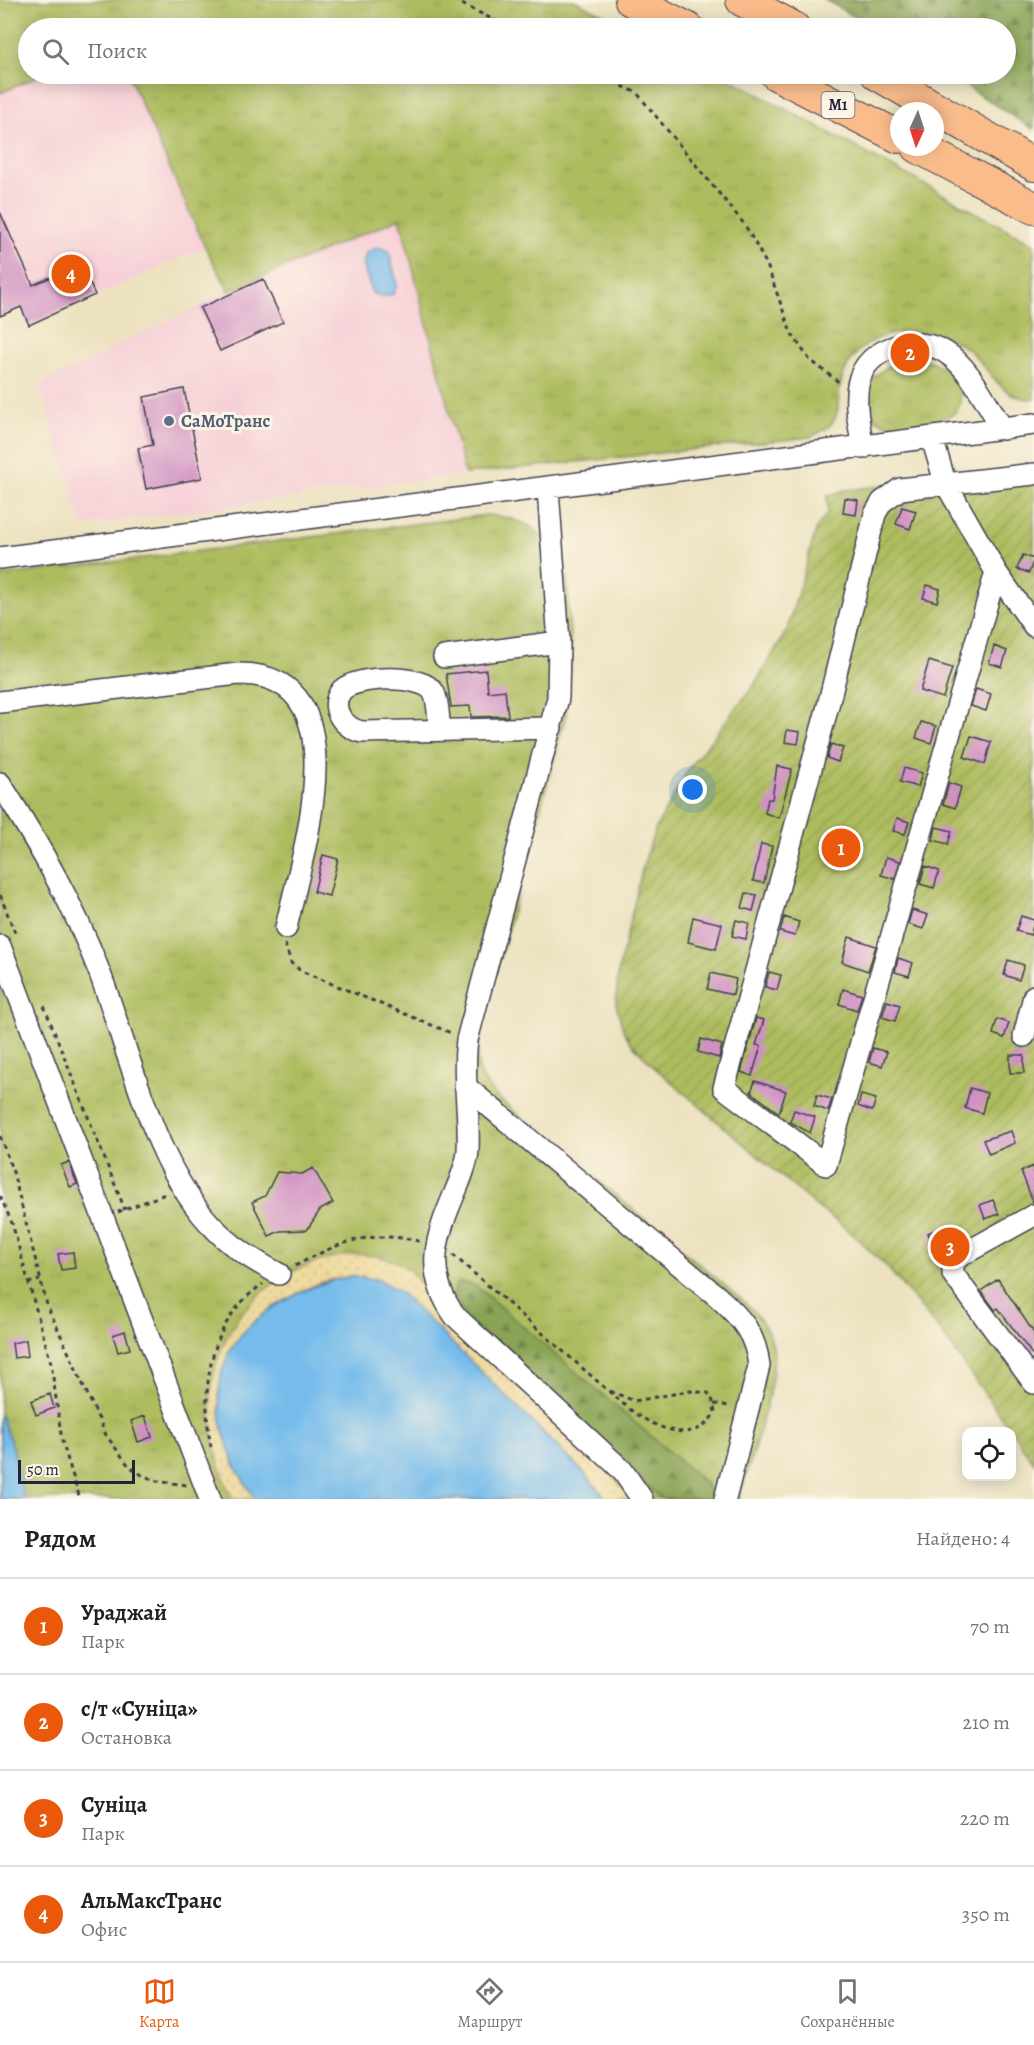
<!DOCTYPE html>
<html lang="ru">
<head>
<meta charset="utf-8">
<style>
  :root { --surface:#fff; --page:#f6f6f6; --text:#202124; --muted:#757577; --line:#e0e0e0; --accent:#ea580c }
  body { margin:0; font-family:Alegreya,serif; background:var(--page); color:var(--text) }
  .controls { position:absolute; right:18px; bottom:18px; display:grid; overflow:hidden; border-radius:12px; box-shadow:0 3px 15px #0003 }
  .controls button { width:54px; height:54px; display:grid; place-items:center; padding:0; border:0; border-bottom:2px solid var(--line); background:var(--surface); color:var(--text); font:30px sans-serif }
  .compass { position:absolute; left:890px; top:102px; width:54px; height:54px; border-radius:50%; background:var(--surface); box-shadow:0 3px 15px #0003; rotate:183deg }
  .scale { position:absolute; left:18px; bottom:15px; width:117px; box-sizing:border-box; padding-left:6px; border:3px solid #22223b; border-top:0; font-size:16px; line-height:21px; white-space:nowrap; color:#22223b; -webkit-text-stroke:4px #fcf5e5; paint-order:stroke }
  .you { position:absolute; left:693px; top:790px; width:21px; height:21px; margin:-15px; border:4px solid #fff; border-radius:50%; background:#1a73e8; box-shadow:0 0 0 9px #1a73e833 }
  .badge { display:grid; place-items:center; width:39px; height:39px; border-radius:50%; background:var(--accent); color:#fff; font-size:20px; font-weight:700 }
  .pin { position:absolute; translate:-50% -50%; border:3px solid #fff; box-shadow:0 2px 6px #0006 }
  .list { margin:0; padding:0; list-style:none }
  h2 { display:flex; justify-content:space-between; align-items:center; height:78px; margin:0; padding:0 24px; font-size:26px }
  h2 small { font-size:20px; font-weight:400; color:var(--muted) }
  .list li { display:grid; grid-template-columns:39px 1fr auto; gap:18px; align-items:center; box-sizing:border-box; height:96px; padding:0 24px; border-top:2px solid var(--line) }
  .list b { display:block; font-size:22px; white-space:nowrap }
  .list p { margin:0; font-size:20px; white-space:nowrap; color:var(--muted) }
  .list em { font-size:20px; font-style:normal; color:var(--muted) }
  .icon { flex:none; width:33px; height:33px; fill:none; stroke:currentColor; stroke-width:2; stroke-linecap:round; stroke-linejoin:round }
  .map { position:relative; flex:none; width:1034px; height:1499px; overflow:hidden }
  .search { position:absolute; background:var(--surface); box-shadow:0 3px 15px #0003; left:18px; right:18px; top:18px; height:66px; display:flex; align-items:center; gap:15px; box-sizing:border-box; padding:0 21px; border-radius:33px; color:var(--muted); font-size:22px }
  .sheet { height:462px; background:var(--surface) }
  nav { display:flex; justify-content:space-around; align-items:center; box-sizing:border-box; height:84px; border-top:2px solid var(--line); background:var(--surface); font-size:16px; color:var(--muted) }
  nav a { display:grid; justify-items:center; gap:3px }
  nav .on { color:var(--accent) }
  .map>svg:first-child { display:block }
</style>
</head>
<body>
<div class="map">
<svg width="1034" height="1499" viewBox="0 0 1034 1499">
  <defs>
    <pattern id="grass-tufts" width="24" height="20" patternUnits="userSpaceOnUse" patternTransform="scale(1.5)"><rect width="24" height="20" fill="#aebc5e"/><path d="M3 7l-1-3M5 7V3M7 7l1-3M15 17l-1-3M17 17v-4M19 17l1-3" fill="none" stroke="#95a153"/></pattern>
    <pattern id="forest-firs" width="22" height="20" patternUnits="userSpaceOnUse" patternTransform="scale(1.5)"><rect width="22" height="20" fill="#8aa455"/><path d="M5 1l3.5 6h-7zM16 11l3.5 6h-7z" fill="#708548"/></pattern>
    <pattern id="sand-dots" width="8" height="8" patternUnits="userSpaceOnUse" patternTransform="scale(1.5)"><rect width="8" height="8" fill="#eeda9e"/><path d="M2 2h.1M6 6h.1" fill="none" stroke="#ccbb89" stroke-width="1.8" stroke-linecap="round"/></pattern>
    <pattern id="garden-furrows" width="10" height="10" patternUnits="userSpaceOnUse" patternTransform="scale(1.5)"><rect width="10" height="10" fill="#aebc5e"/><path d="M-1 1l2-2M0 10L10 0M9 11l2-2" fill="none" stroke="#95a153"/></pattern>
  </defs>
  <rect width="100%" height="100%" fill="#fcf5e5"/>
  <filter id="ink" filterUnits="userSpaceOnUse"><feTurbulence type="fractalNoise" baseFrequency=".0167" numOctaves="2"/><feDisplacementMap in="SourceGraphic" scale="12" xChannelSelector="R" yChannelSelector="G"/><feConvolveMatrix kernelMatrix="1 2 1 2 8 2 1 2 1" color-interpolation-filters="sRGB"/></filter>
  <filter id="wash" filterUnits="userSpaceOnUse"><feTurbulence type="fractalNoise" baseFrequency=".008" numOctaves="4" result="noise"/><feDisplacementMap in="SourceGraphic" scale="24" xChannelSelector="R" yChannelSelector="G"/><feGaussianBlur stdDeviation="1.35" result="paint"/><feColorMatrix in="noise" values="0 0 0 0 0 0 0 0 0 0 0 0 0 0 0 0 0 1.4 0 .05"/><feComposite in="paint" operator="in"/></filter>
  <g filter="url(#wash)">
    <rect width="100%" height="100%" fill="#ece2c0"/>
    <path fill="#f6cfd7" d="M43,74H128L205,247L29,325L21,307L0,316V93Z
      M400,217L465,474L83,526L39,385L229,291Z"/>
    <path fill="url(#grass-tufts)" stroke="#686f4c" stroke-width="1.5" d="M0,0H574L631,28H28V74H43L0,93Z
      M128,74H721L1034,244V399C1000,399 991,371 970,351C961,343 949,338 938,335C895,324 850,340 840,386C838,397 840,412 833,422C827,430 818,433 810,437L465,474L400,218L229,291L205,247Z
      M915,358C941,359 971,383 957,411C946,420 936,421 922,423C909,425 894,429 881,422C874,419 870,411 868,404C862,374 892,362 915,358Z
      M487,515L510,518L530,526L544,537L564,565L567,582L571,655L566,714L482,1025C475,1057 473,1073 497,1097L740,1298C754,1311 769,1326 773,1347C779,1380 749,1463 739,1499H0V576Z"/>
    <path fill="url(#forest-firs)" stroke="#566348" stroke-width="1.5" d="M825,0H1034V130L947,74H1006V28H875Z
      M460,1282L476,1286L704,1482L715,1499H662L466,1317L454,1295L455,1287Z"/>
    <path fill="url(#sand-dots)" stroke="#887e6c" stroke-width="1.5" d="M356,1254C422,1258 413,1282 450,1323L608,1469L630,1499H606L584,1473L380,1280L354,1276L325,1281L308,1288L273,1309L246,1330L229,1353L223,1429L234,1464L256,1499H233C223,1482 218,1463 214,1443C195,1344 256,1264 356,1254Z"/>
    <path fill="url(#garden-furrows)" stroke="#686f4c" stroke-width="1.5" d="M1034,469V1463L941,1332L886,1266L846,1228L817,1207L655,1068L631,1043L623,1030L616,1004L618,972L643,866L655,830L689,768L755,684L787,630L817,527L828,513L827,496L845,490Z"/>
    <path fill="#74bbeb" stroke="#4b6e93" stroke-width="1.5" d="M378,247L389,251L397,285L393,294L382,297L372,293L363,264L366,253Z
      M354,1276L380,1280L401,1293L584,1473L606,1499H256C227,1462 206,1398 229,1353C250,1312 311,1282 354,1276Z
      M0,1413L13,1448L24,1499H0Z"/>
    <g id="blocks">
      <path fill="#d090c2" d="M0,212L33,285L81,264L95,295L29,325L21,307L0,316Z
        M263,279L283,322L220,351L200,308Z
        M184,389L202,478L146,489L138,448L153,445L144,397Z
        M845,498L858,500L856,515L843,513Z
        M902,507L916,511L910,529L896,524Z
        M1023,555L1034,559L1029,573L1017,569Z
        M927,585L940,589L937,602L923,598Z
        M994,646L1007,651L1002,667L989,663Z
        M929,661L952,668L943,698L920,691Z
        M486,670L488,692L505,690L508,716L471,717L470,706L451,707L446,674Z
        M976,689L991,694L986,711L971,706Z
        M921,722L936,726L931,743L916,738Z
        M787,730L800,732L798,744L785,742Z
        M971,736L991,742L985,764L964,757Z
        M831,744L843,748L838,762L827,758Z
        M777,766L792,769L779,818L765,813L768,799H772Z
        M904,768L922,773L918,787L900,782Z
        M949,783L961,787L955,808L943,804Z
        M897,818L909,822L905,834L893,831Z
        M936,827L952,831L948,844L933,840Z
        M761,844L772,846L764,883L753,881Z
        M323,855L338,859L329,896L314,892Z
        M886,857L900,861L895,879L881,875Z
        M925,866L939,871L934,888L920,884Z
        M746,893L757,895L753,911L742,908Z
        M912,910L928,915L923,929L908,924Z
        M1021,916L1034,920L1031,935L1016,931Z
        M693,917L722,924L716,949L688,942Z
        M784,917L799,922L795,936L780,932Z
        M736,920L749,923L746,939L732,936Z
        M849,937L876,946L868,971L842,962Z
        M898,958L913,963L909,976L895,972Z
        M1008,960L1024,965L1019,980L1004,975Z
        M769,972L781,975L777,990L765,987Z
        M711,973L736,979L733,995L707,989Z
        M843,989L862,995L857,1010L839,1004Z
        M887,1001L900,1005L895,1021L882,1017Z
        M756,1018L764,1020L756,1045L761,1046L752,1076L741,1072Z
        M997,1019L1009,1023L1004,1038L993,1034Z
        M701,1039L722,1045L719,1058L698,1052Z
        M873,1048L887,1052L882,1066L869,1062Z
        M1010,1055H1024V1073H1010Z
        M755,1081L786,1091L779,1113L751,1092Z
        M970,1088L987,1093L982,1113L965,1108Z
        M817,1095L832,1099L828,1111L814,1106Z
        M861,1095L876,1099L872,1111L858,1106Z
        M794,1110L815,1117L810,1133L790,1122Z
        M1011,1131L1015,1143L989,1154L983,1140Z
        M69,1162L77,1184L70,1187L61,1165Z
        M1034,1166V1202H1033L1021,1171Z
        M313,1168L333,1203L320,1210L307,1230L280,1231L269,1236L252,1202L265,1196L277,1172L302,1174Z
        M993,1200L999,1214L985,1219L980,1205Z
        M950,1224L956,1238L934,1247L928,1233Z
        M73,1252L75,1268L61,1270L58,1254Z
        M998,1279L1034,1333V1357L998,1308L995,1310L981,1291Z
        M125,1331L130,1349L118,1352L113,1335Z
        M26,1340L28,1356L14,1358L12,1343Z
        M50,1394L54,1408L36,1415L31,1401Z
        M145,1416L152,1437L138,1442L131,1421Z"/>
    </g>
  </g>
  <g filter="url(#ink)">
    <use href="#blocks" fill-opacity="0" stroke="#403f4f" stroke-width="1.5"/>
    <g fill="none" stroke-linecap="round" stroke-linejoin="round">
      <defs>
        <path id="minor" d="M932,438L945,482L996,572L1034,626
          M863,448C855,404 845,360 900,345C914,342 932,344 945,352C970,367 987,405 1003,429
          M548,489L559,642L558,698L467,1040C462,1077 470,1113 468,1151C467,1164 461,1178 456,1190C436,1237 423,1272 455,1316L622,1470L642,1499
          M0,558L1034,424
          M996,572L826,1165L724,1088L828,706L875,514L882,502L900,489L1034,474
          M444,657L559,642
          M0,702L238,674C364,673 301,857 286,928
          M440,730C438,719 439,703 434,693C424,673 356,676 342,690C327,708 345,729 362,732L551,728
          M0,783C38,843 74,905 99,971C129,1049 155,1172 216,1230C234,1249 256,1262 279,1274
          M0,946L210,1499
          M1024,1036L1034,996
          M465,1086L718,1297C741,1318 756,1334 759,1366L725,1499
          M1034,1215L960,1256L953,1263V1274L1034,1383"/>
        <path id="highway" d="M631,0L687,28
          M742,0L794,28
          M776,74L899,137
          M877,74L1034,165
          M918,147L1034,208"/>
      </defs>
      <use href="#minor" stroke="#403f4f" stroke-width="24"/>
      <use href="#highway" stroke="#403f4f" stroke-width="34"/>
      <path stroke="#403f4f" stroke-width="3" stroke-dasharray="4.5 4.5" stroke-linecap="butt" d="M454,0L510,28
        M598,74L637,93L745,225L767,265L791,333L809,359L840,383
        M0,895L16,935
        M285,944L291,963L301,971L451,1033
        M44,1006L125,1210
        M0,1136L13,1172L47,1305L106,1435L129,1466L142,1475L157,1481L187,1485
        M0,1196L12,1223L51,1363L62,1441L80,1499
        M118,1212L168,1193
        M453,1255L628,1408C652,1426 695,1449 715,1412L712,1398L708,1393L690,1391L634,1401L608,1390
        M295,1266C340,1242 367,1230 419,1241
        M28,1283L40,1280
        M714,1404L730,1406
        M211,1447C200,1388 209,1320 263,1284"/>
      <use href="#minor" stroke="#fff" stroke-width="21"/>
      <use href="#highway" stroke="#fabc8b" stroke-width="32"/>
    </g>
  </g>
  <circle fill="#5c6f8a" stroke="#fcf5e5" stroke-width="2" cx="169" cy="421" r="6"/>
  <g text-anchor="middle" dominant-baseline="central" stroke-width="6" stroke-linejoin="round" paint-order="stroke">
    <rect fill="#fcf5e5" stroke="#63616e" stroke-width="1.5" x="821.5" y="92" width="33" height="26" rx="4.5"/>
    <g font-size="16" font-weight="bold" fill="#22223b">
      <text x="838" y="105">М1</text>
    </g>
    <g font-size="18" font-weight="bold" fill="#4e5e75" stroke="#fcf5e5" text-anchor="start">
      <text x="181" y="421">СаМоТранс</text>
    </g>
  </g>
</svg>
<div class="controls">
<button><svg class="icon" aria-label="locate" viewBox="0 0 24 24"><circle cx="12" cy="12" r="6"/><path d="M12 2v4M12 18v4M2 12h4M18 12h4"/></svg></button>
</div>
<svg class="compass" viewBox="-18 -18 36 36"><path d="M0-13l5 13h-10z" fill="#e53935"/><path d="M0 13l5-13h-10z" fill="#757577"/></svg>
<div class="scale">50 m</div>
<div class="you"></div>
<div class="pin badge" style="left:841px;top:848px">1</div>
<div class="pin badge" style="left:910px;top:353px">2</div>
<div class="pin badge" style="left:950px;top:1247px">3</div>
<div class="pin badge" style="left:71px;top:274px">4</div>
<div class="search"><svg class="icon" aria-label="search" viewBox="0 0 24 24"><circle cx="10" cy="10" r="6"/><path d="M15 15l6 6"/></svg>Поиск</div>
</div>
<section class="sheet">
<h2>Рядом<small>Найдено: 4</small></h2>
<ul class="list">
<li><span class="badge">1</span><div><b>Ураджай</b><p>Парк</p></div><em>70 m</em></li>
<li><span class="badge">2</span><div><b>с/т «Суніца»</b><p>Остановка</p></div><em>210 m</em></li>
<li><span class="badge">3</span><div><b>Суніца</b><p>Парк</p></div><em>220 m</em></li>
<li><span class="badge">4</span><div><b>АльМаксТранс</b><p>Офис</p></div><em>350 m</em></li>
</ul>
</section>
<nav>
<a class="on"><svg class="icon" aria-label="map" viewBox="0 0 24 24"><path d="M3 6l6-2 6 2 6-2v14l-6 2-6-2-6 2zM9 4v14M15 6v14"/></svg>Карта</a>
<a><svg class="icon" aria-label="directions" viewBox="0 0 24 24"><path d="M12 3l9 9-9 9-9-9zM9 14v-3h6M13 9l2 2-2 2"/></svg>Маршрут</a>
<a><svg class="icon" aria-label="saved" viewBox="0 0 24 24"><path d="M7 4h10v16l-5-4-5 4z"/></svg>Сохранённые</a>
</nav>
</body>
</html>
